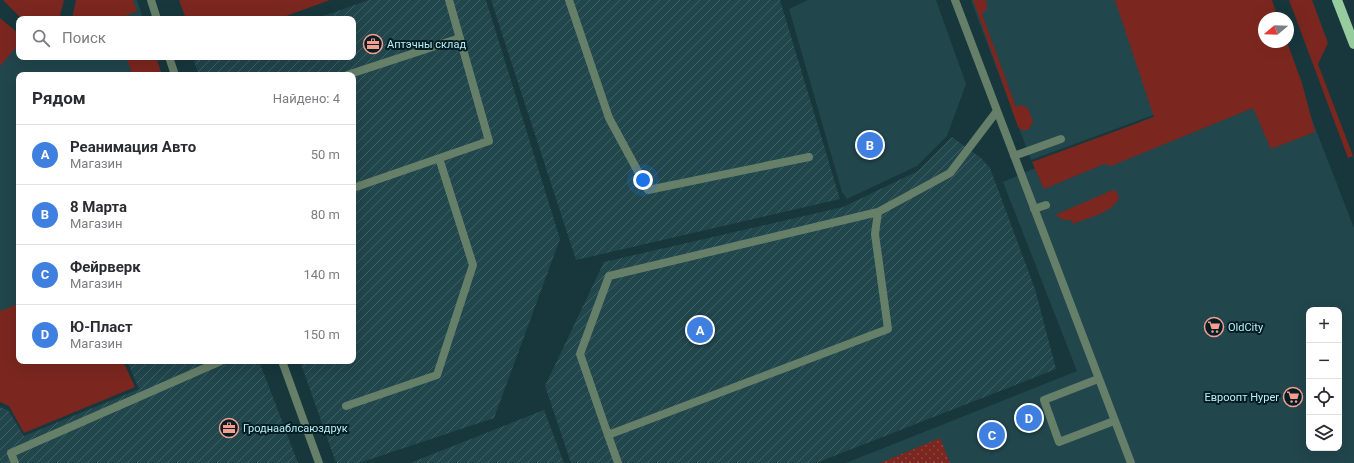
<!DOCTYPE html>
<html lang="ru">
<head>
<meta charset="utf-8">
<style>
  :root { --surface:#fff; --page:#f7f7f7; --text:#2b2b33; --muted:#7c7c81; --line:#e1e1e2; --accent:#865e5d }
  body { margin:0; font-family:Roboto,sans-serif; background:var(--page); color:var(--text) }
  .controls { position:absolute; right:12px; bottom:12px; display:grid; overflow:hidden; border-radius:8px; box-shadow:0 4px 16px #0002 }
  .controls button { width:36px; height:36px; display:grid; place-items:center; padding:0; border:0; border-bottom:1px solid var(--line); background:var(--surface); color:var(--text); font:20px sans-serif }
  .compass { position:absolute; left:1258px; top:12px; width:36px; height:36px; border-radius:50%; background:var(--surface); box-shadow:0 4px 16px #0002; rotate:251deg }
  .you { position:absolute; left:643px; top:180px; width:14px; height:14px; margin:-10px; border:3px solid #fff; border-radius:50%; background:#1a73e8; box-shadow:0 0 0 6px #1a73e833 }
  .badge { display:grid; place-items:center; width:26px; height:26px; border-radius:50%; background:var(--accent); color:#fff; font-size:13px; font-weight:700 }
  .pin { position:absolute; translate:-50% -50%; border:2px solid #fff; box-shadow:0 1px 4px #0006 }
  .list { margin:0; padding:0; list-style:none }
  h2 { display:flex; justify-content:space-between; align-items:center; height:52px; margin:0; padding:0 16px; font-size:17px }
  h2 small { font-size:13px; font-weight:400; color:var(--muted) }
  .list li { display:grid; grid-template-columns:26px 1fr auto; gap:12px; align-items:center; box-sizing:border-box; height:60px; padding:0 16px; border-top:1px solid var(--line) }
  .list b { display:block; font-size:15px; white-space:nowrap }
  .list p { margin:0; font-size:13px; white-space:nowrap; color:var(--muted) }
  .list em { font-size:13px; font-style:normal; color:var(--muted) }
  .icon { flex:none; width:22px; height:22px; fill:none; stroke:currentColor; stroke-width:2; stroke-linecap:round; stroke-linejoin:round }
  .map { position:relative; flex:none; width:1354px; height:463px; overflow:hidden }
  .search { position:absolute; background:var(--surface); box-shadow:0 4px 16px #0002; left:16px; top:16px; width:340px; height:44px; display:flex; align-items:center; gap:10px; box-sizing:border-box; padding:0 14px; border-radius:8px; color:var(--muted); font-size:15px }
  .panel { position:absolute; background:var(--surface); box-shadow:0 4px 16px #0002; left:16px; top:72px; width:340px; height:292px; border-radius:8px }
  .map>svg:first-child { display:block }
</style>
</head>
<body>
<div class="map">
<svg width="1354" height="463" viewBox="0 0 1354 463">
  <defs>
    <pattern id="industrial-furrows" width="10" height="10" patternUnits="userSpaceOnUse"><rect width="10" height="10" fill="#21464c"/><path d="M-1 1l2-2M0 10L10 0M9 11l2-2" fill="none" stroke="#3f6166"/></pattern>
    <pattern id="park-dots" width="8" height="8" patternUnits="userSpaceOnUse"><rect width="8" height="8" fill="#7b271f"/><path d="M2 2h.1M6 6h.1" fill="none" stroke="#8c4640" stroke-width="1.8" stroke-linecap="round"/></pattern>
  </defs>
  <rect width="100%" height="100%" fill="#17373c"/>
  <path fill="#21464c" fill-rule="evenodd" d="M118,0H137L143,19H63Z
    M808,0H936L966,84L947,136L917,166L847,199L842,192L789,9Z
    M971,0H1117L1156,114L1031,160Z
    M19,34V57H154L160,75H19V310L0,317V53Z
    M1288,58L1354,228V463H846L1077,371L1003,182ZM1309,310H1339V448H1309Z"/>
  <path fill="url(#industrial-furrows)" d="M369,0H486L560,239L494,418L359,463H336L300,361H353V75H199L194,61L206,57H353V19H315Z
    M491,0H780L840,199L576,260Z
    M952,137L981,158L990,168L1035,289L1056,369L816,463H571L545,386L604,262L843,207L918,171Z
    M127,361H259L298,463H0V407L8,410L24,436L139,389Z
    M544,410L564,463H410Z"/>
  <path fill="#7b271f" d="M3,0H64L59,19H22Z
    M76,0H133L137,11L118,19H72Z
    M179,0H330L278,19H186Z
    M973,0H986L987,9L982,14L1016,107L1021,105L1028,108L1033,122L1028,130H1022L1018,127Z
    M1115,0H1272L1278,18H1264V42H1287L1302,83L1315,132L1271,149L1253,108L1111,166L1104,164L1044,189L1032,162L1154,117Z
    M1289,0H1312L1328,43L1318,64L1353,156L1348,158Z
    M0,18L19,34V44L0,66Z
    M126,57H156L162,75H133Z
    M1113,190L1116,191L1119,197C1115,212 1087,218 1073,224L1071,220H1064L1055,215Z
    M19,304V361H123L135,387L24,433L9,406L0,402V311Z"/>
  <path fill="url(#park-dots)" d="M940,438L950,463H880Z"/>
  <g fill="none" stroke-linecap="round" stroke-linejoin="round">
    <path stroke="#667f69" stroke-width="8" d="M151,0L157,19
      M569,0L609,118L648,190L809,157
      M955,0L1131,463
      M169,57L175,75
      M347,75L460,38
      M1014,156L1061,139
      M353,188L489,141L449,0
      M1034,209L1046,205
      M282,361L319,463
      M1098,379L1044,400L1059,442L1114,421
      M346,406L437,375L473,265L439,158
      M608,435L580,354L609,276L878,212L950,173L997,111
      M15,463L11,453L221,361
      M618,463L608,435L888,329L875,234L878,212"/>
    <path stroke="#97cc9f" stroke-width="10" d="M1337,0L1354,44"/>
  </g>
  <defs>
    <symbol id="office-ring" viewBox="-11 -11 22 22"><circle r="9.5" fill="#001e23" stroke="#f59d90" stroke-width="1.5"/><path d="M-6-3h4V-5.5h4V-3h4V5H-6ZM-1-4.5V-3h2v-1.5ZM-6 0V1H6V0Z" fill="#f59d90"/></symbol>
    <symbol id="supermarket-ring" viewBox="-11 -11 22 22"><circle r="9.5" fill="#001e23" stroke="#f59d90" stroke-width="1.5"/><path d="M-6-5.5h2.5l.6 2H6L4.5 2H-2.5L-4.4-4H-6ZM-1.5 3.2a1.3 1.3 0 1 0 .1 0ZM3 3.2a1.3 1.3 0 1 0 .1 0Z" fill="#f59d90"/></symbol>
  </defs>
  <g fill-rule="evenodd">
    <use href="#office-ring" x="362" y="33" width="22" height="22"/>
    <use href="#supermarket-ring" x="1203" y="316" width="22" height="22"/>
    <use href="#supermarket-ring" x="1282" y="386" width="22" height="22"/>
    <use href="#office-ring" x="218" y="417" width="22" height="22"/>
  </g>
  <g text-anchor="middle" dominant-baseline="central" stroke-width="4" stroke-linejoin="round" paint-order="stroke">
    <g font-size="11" fill="#bdebf3" stroke="#001e23" text-anchor="start">
      <text x="387" y="44">Аптэчны склад</text>
      <text x="1228" y="327">OldCity</text>
      <text x="1279" y="397" text-anchor="end">Евроопт Hyper</text>
      <text x="243" y="428">Гроднааблсаюздрук</text>
    </g>
  </g>
</svg>
<div class="controls">
<button>+</button>
<button>−</button>
<button><svg class="icon" aria-label="locate" viewBox="0 0 24 24"><circle cx="12" cy="12" r="6"/><path d="M12 2v4M12 18v4M2 12h4M18 12h4"/></svg></button>
<button><svg class="icon" aria-label="layers" viewBox="0 0 24 24"><path d="M12 4l9 5-9 5-9-5zM3 14l9 5 9-5"/></svg></button>
</div>
<svg class="compass" viewBox="-18 -18 36 36"><path d="M0-13l5 13h-10z" fill="#e53935"/><path d="M0 13l5-13h-10z" fill="#7c7c81"/></svg>
<div class="you"></div>
<div class="pin badge" style="left:700px;top:330px;background:#3f7fe0">A</div>
<div class="pin badge" style="left:870px;top:145px;background:#3f7fe0">B</div>
<div class="pin badge" style="left:992px;top:435px;background:#3f7fe0">C</div>
<div class="pin badge" style="left:1029px;top:418px;background:#3f7fe0">D</div>
<div class="search"><svg class="icon" aria-label="search" viewBox="0 0 24 24"><circle cx="10" cy="10" r="6"/><path d="M15 15l6 6"/></svg>Поиск</div>
<section class="panel">
<h2>Рядом<small>Найдено: 4</small></h2>
<ul class="list">
<li><span class="badge" style="background:#3f7fe0">A</span><div><b>Реанимация Авто</b><p>Магазин</p></div><em>50 m</em></li>
<li><span class="badge" style="background:#3f7fe0">B</span><div><b>8 Марта</b><p>Магазин</p></div><em>80 m</em></li>
<li><span class="badge" style="background:#3f7fe0">C</span><div><b>Фейрверк</b><p>Магазин</p></div><em>140 m</em></li>
<li><span class="badge" style="background:#3f7fe0">D</span><div><b>Ю-Пласт</b><p>Магазин</p></div><em>150 m</em></li>
</ul>
</section>
</div>
</body>
</html>
